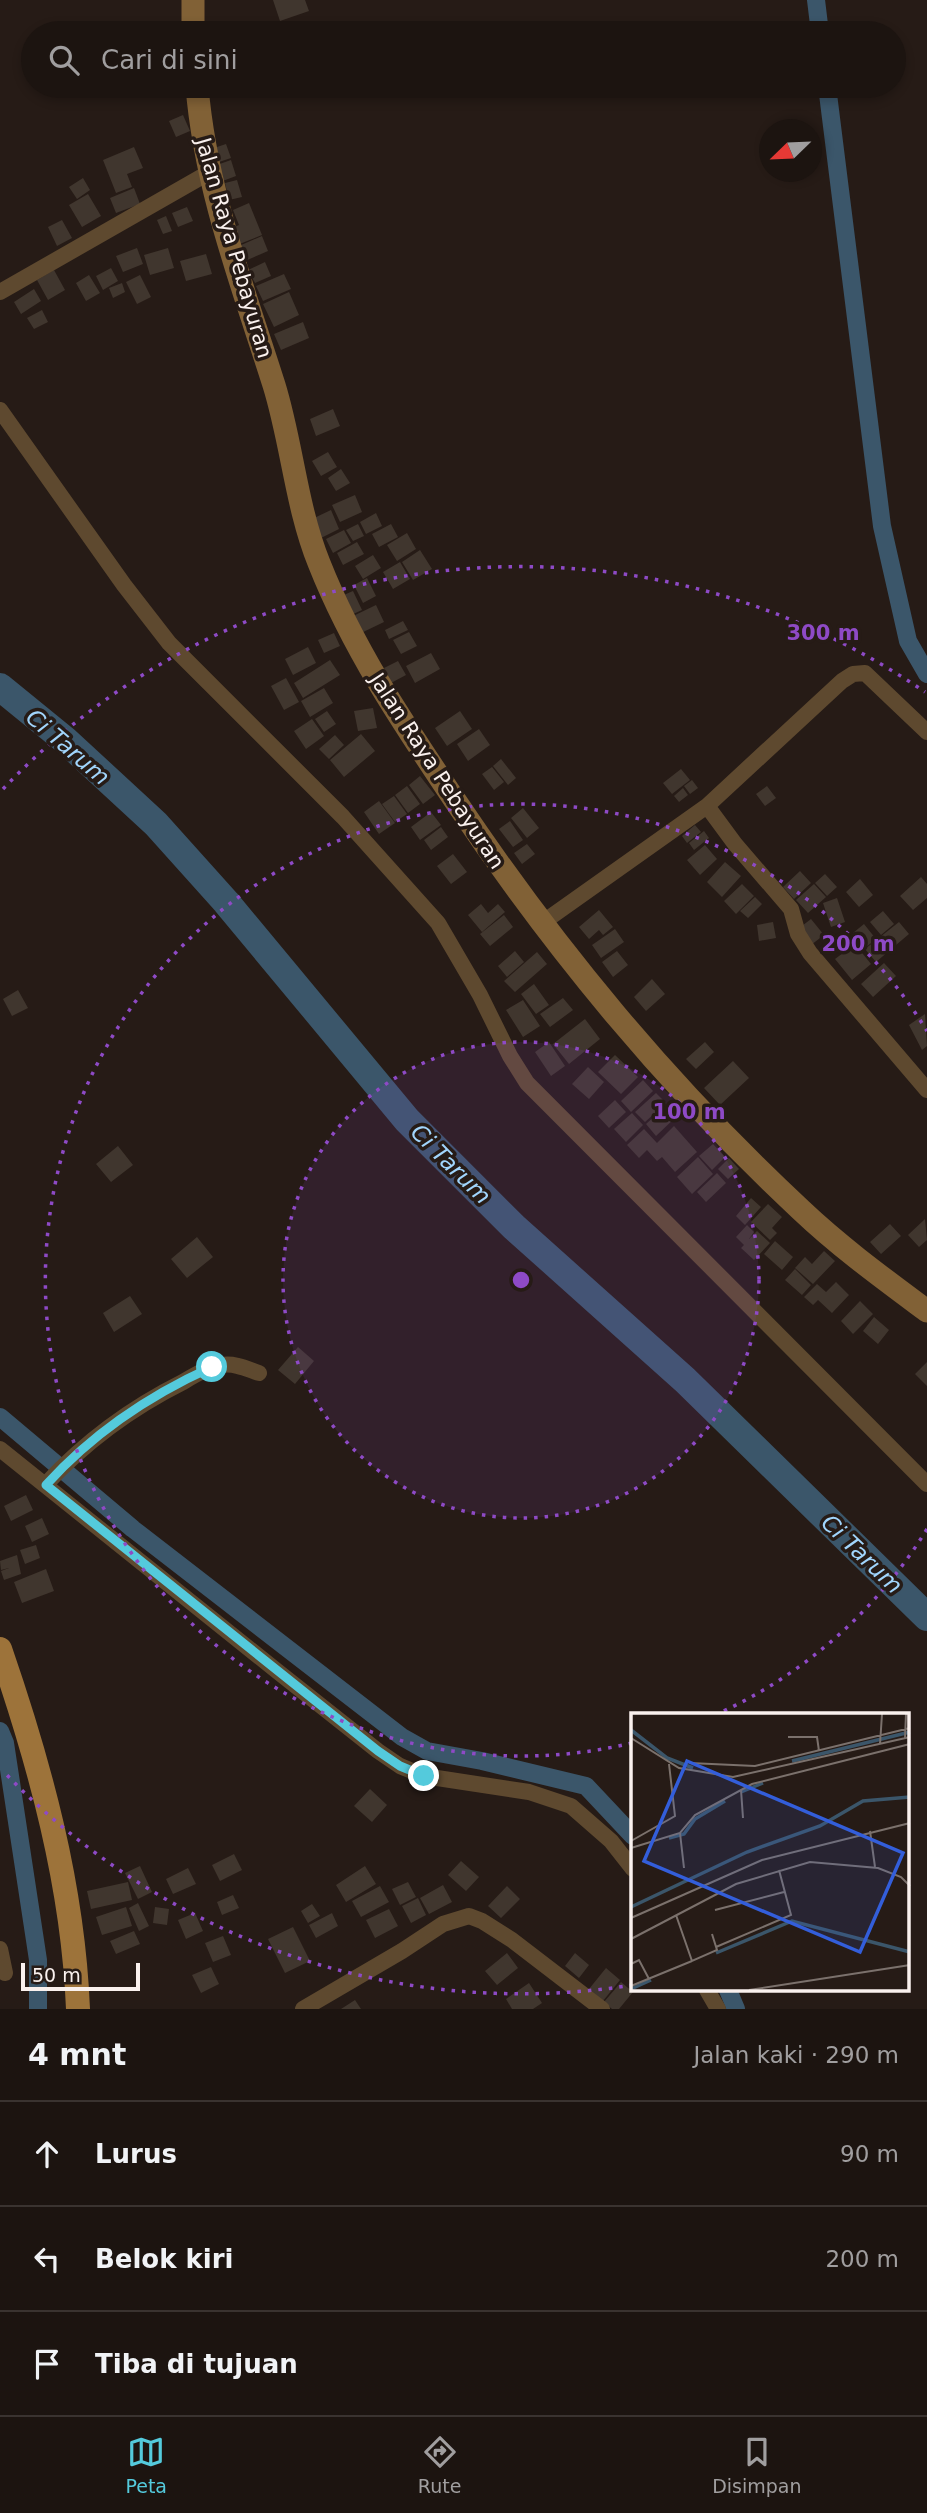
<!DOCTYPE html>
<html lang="id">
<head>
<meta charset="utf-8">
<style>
  :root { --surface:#1c1410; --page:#251d19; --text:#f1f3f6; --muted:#a09e9f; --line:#3a3330; --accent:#54cadc }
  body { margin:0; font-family:"DejaVu Sans",sans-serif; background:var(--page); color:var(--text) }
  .compass { position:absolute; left:759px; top:119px; width:63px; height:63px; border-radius:50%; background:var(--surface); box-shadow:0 4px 10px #0003; rotate:247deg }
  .scale { position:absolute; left:21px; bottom:18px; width:119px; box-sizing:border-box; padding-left:7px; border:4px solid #faf1ee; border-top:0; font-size:19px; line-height:24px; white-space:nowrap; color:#faf1ee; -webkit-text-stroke:5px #261b16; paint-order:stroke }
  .stop { position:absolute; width:21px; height:21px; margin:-16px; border:5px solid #54cadc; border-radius:50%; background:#fff }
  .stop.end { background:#54cadc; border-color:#fff; box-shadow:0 2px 7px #0008 }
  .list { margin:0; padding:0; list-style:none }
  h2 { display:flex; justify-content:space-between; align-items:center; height:91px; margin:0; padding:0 28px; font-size:30px }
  h2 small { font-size:23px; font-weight:400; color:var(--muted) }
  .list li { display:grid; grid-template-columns:46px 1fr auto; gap:21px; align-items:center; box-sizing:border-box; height:105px; padding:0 28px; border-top:2px solid var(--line) }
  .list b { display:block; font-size:26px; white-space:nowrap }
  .list em { font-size:23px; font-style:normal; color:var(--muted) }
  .icon { flex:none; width:38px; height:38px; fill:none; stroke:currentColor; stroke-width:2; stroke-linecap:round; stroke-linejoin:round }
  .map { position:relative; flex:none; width:927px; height:2009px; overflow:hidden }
  .search { position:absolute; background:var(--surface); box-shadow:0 4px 10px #0003; left:21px; right:21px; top:21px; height:77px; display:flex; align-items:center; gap:18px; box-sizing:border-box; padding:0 24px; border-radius:38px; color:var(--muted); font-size:26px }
  .sheet { height:406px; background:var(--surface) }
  nav { display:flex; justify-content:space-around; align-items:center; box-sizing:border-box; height:98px; border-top:2px solid var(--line); background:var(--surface); font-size:19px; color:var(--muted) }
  nav a { display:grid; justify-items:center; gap:4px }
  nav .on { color:var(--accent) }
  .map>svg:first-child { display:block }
</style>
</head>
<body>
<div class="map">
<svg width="927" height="2009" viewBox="0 0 927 2009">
  <rect width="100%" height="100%" fill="#261b16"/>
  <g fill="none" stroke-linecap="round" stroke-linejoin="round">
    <path stroke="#3b566a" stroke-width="18" d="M816,0L820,33
      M827,86L882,526L908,641L927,674
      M0,1417L133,1529L402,1737L427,1751L482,1761L586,1786L633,1836
      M0,1731L5,1743L38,1960V2009
      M728,1990L736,2009"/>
    <path stroke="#3b566a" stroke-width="28" d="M0,687L65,740L156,824L226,902L407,1120L514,1227L685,1380L927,1617"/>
  </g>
  <path fill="#40362e" d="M273,0H305L309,11L280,21Z
    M183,115L190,131L176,137L169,121Z
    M226,144L231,158L213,164L208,150Z
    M134,147L143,168L127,174L132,187L116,193L103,160Z
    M231,160L236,176L220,182L214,166Z
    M83,178L90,190L77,199L69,187Z
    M237,180L242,197L229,200L225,183Z
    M134,188L140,204L116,213L110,198Z
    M88,194L101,216L82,227L69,205Z
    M249,203L262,235L237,245L230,229L239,225L233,210Z
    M187,207L193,221L178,227L172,213Z
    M166,216L172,231L163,234L157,220Z
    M62,220L72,238L57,246L48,227Z
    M262,236L268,251L245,261L239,246Z
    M137,248L143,264L123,272L116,256Z
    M168,248L174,268L150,275L144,255Z
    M206,254L212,274L186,281L180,261Z
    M265,262L271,276L255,283L248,270Z
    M111,268L118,281L103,290L96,276Z
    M54,270L65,290L48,300L37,280Z
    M284,274L291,289L263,301L256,286Z
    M89,275L100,293L86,301L76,283Z
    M140,275L151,297L137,304L126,282Z
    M122,283L125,292L113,298L109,288Z
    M34,289L41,301L21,314L14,302Z
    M289,292L299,315L274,327L263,304Z
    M42,310L48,322L34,329L27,318Z
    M303,322L309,338L281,350L274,334Z
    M333,409L340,426L316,436L310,419Z
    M328,452L337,467L321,476L312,461Z
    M341,469L350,483L336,491L328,478Z
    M355,495L362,512L340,522L332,505Z
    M331,510L339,529L321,538L312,519Z
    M376,513L382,526L366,534L360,522Z
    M358,524L364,536L353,541L346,530Z
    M391,524L398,537L379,547L372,534Z
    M344,530L351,543L333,553L326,539Z
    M407,533L416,549L397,561L387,545Z
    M357,542L364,554L343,565L337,553Z
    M420,550L432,569L413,580L402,562Z
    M373,555L381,568L363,579L355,566Z
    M400,562L410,579L393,589L383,572Z
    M367,578L376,596L363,603L354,585Z
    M353,591L362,610L349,616L339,597Z
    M376,605L384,622L357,635L349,618Z
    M403,621L408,630L389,639L385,630Z
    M409,632L417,646L401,654L393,640Z
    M334,633L340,646L324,653L318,640Z
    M308,647L316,663L293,675L285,659Z
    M431,653L440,669L415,683L406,666Z
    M330,660L340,675L303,698L294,683Z
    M398,661L406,675L391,683L384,668Z
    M286,678L299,702L284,710L271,686Z
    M324,688L333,703L310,717L301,701Z
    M373,708L377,728L358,731L354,711Z
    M327,711L336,724L324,732L315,719Z
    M460,711L472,729L447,746L435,728Z
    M312,719L324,736L306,749L294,731Z
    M479,729L490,745L468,761L457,744Z
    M361,734L375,751L344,777L330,760Z
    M335,735L344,745L329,759L319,749Z
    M501,759L516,778L508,785L493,766Z
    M492,767L504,782L494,790L482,774Z
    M681,769L690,780L672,794L663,783Z
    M420,776L435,795L423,804L409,785Z
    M692,780L698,788L690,794L684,786Z
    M407,786L420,804L408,813L395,795Z
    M767,786L776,798L765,806L756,794Z
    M683,788L688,795L679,802L674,796Z
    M394,796L407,814L395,822L382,804Z
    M379,801L395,823L379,834L364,812Z
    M523,808L539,828L527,838L511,818Z
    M431,812L441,825L420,840L411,827Z
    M510,821L523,840L513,847L499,829Z
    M695,825L701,832L687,843L682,836Z
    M441,827L448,837L431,850L424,840Z
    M704,831L709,838L694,850L689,843Z
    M527,844L535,854L522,864L514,853Z
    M705,845L717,859L700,875L687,860Z
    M453,854L467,872L451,884L437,866Z
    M725,862L741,876L722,897L707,882Z
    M800,871L811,883L794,899L783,887Z
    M825,874L837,887L827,896L815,883Z
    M921,877L927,884V898L913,910L900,896Z
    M860,879L873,895L859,907L846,892Z
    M742,884L754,896L736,914L724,901Z
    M814,884L826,897L808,913L796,900Z
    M755,897L762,904L748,918L740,911Z
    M837,898L845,922L831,927L823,903Z
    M481,904L488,913L498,904L505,912L482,932L468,915Z
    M599,910L613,927L603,935L599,930L589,939L579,927Z
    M883,911L894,924L881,935L870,922Z
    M504,915L513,927L490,946L480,934Z
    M811,919L824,935L811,945L798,929Z
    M773,922L776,938L759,941L757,925Z
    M899,922L909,934L876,962L865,949Z
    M864,924L876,939L865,948L853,933Z
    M615,929L624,942L601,958L592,945Z
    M855,944L871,964L852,980L835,959Z
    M515,951L524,962L507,977L498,966Z
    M617,951L628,965L613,977L602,962Z
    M537,952L547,964L515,992L504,981Z
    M884,963L896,976L873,997L861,984Z
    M652,979L665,994L646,1011L634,997Z
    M534,984L549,1005L536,1014L521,994Z
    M18,990L28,1008L12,1016L3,999Z
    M563,998L573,1010L550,1027L540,1014Z
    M523,1000L540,1026L523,1037L506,1010Z
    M925,1014L927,1046L922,1050L909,1025Z
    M585,1019L600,1039L569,1064L553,1044Z
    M549,1042L565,1066L551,1076L535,1052Z
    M705,1042L714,1052L696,1069L686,1059Z
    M615,1055L638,1077L621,1094L598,1072Z
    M733,1061L749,1078L720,1105L704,1088Z
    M588,1067L604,1082L589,1099L572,1084Z
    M643,1080L653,1091L631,1112L621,1101Z
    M656,1093L666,1103L645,1122L635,1112Z
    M615,1100L626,1112L609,1128L598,1116Z
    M667,1105L677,1116L656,1136L646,1124Z
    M632,1113L643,1125L626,1142L614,1129Z
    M674,1126L697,1152L675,1172L662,1157L657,1161L647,1150L639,1158L627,1145L644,1129L657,1143Z
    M713,1144L725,1157L712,1170L699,1156Z
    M118,1146L133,1165L111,1182L96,1164Z
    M698,1157L713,1174L692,1194L677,1177Z
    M729,1158L739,1169L728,1179L718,1169Z
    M717,1173L726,1183L706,1202L697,1192Z
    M751,1198L761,1207L745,1225L736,1216Z
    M768,1204L782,1217L772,1228L777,1233L770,1240L751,1222Z
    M925,1219L927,1240L919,1247L908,1235Z
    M890,1224L901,1236L881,1254L870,1242Z
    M747,1225L754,1232L749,1239L757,1231L770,1243L754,1260L741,1248L744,1245L736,1237Z
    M197,1237L213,1257L187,1278L171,1259Z
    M775,1241L793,1257L782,1270L764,1254Z
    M824,1251L835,1261L813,1284L795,1268L805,1257L812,1264Z
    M795,1269L811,1285L802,1295L785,1280Z
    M836,1282L849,1295L832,1313L818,1300L813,1305L804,1297L817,1284L826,1292Z
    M130,1296L142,1314L114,1332L103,1313Z
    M860,1301L873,1314L853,1334L841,1321Z
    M874,1317L889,1330L878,1344L863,1331Z
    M298,1347L314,1361L295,1384L278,1370Z
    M927,1362V1386L915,1374Z
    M26,1495L33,1510L11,1521L4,1506Z
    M42,1518L49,1534L32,1542L25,1526Z
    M36,1545L40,1558L25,1564L20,1550Z
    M17,1555L21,1574L4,1580L1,1571L9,1568L1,1570L0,1561Z
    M46,1569L54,1591L22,1603L14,1582Z
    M370,1789L387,1805L372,1822L354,1806Z
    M234,1854L242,1870L220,1881L212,1865Z
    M461,1861L479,1877L466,1891L448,1875Z
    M140,1866L152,1892L138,1899L125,1873Z
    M365,1866L376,1884L346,1902L336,1885Z
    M188,1868L196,1884L173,1894L166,1879Z
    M128,1882L132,1900L91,1909L87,1891Z
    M408,1882L416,1897L400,1905L392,1889Z
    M443,1885L452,1902L429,1914L420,1898Z
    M380,1886L389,1902L361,1917L352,1901Z
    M507,1886L520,1899L501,1918L488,1906Z
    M233,1895L239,1908L222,1915L217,1902Z
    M418,1898L426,1915L411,1923L402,1906Z
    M138,1903L149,1926L139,1931L129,1908Z
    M312,1904L320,1916L308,1923L301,1911Z
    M126,1907L132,1926L102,1935L96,1917Z
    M155,1907L169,1909L167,1925L153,1923Z
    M389,1909L398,1926L375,1938L366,1920Z
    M195,1913L203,1931L186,1939L178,1920Z
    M332,1913L338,1926L316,1938L309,1925Z
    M293,1927L310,1961L285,1973L268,1939Z
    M134,1931L140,1944L116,1954L110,1941Z
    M223,1936L231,1955L213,1962L205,1943Z
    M507,1953L518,1968L497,1985L485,1971Z
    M575,1953L589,1965L579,1978L565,1966Z
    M211,1967L219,1984L201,1993L192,1975Z
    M606,1968L620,1980L603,2001L589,1989Z
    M621,1982L633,1992L619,2009H612L604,2002Z
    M529,1983L542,2003L533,2009H512L506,1999Z
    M355,2000L361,2009H341Z"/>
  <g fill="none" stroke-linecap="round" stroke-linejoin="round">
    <path stroke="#5e492f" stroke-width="16" d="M0,292L210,172
      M0,410L124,585L169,643L343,817L438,923L480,995L510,1056L527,1083L927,1484
      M707,806L735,844L791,909L798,934L810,953L927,1090
      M542,923L707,806L842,681L853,674L865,673L927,732
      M0,1449L277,1671L378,1751L400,1766L424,1776L529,1792L571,1806L611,1841L633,1869
      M46,1484C85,1442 131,1408 183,1382C195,1375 208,1367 222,1365C235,1363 247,1369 259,1373
      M0,1949L5,1973
      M707,1990L718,2009
      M303,2009L402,1951L443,1924L469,1916L482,1921L512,1940L602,2009"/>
    <path stroke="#816136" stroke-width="23" d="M193,0V33
      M197,86C205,188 243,287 274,385C292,443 296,506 319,563C353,649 403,723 454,799C556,951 667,1085 801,1210C840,1247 884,1279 927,1311"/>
    <path stroke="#9d733a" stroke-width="24" d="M0,1649C40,1765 73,1885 78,2009"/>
  </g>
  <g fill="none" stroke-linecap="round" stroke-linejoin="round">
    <path stroke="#54cadc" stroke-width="9" d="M212,1367C150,1395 92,1434 46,1485L378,1751L400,1766L424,1776"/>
  </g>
  <circle cx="521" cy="1280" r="238" fill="#8e4ac6" fill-opacity=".12"/>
  <g fill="none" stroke="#8e4ac6" stroke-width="3.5" stroke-dasharray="3.5 7">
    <circle cx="521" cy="1280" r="238"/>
    <path d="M927 1529A476 476 0 0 1 715 1715M632 1743A476 476 0 1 1 927 1031"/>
    <path d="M633 1985A714 714 0 0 1 3 1771M3 789A714 714 0 0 1 925 692"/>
  </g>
  <g text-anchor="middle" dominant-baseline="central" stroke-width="7" stroke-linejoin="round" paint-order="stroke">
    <g font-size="21" fill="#faf1ee" stroke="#261b16">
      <text transform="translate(234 248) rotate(74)">Jalan Raya Pebayuran</text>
      <text transform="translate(437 771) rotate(57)">Jalan Raya Pebayuran</text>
    </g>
    <g font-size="23" font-style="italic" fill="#a1d5fc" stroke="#261b16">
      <text transform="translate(68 747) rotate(41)">Ci Tarum</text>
      <text transform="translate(451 1164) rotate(45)">Ci Tarum</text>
      <text transform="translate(862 1554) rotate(44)">Ci Tarum</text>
    </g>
  </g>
  <g transform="translate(631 1713)">
    <rect width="278" height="278" fill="#261b16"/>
    <path fill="none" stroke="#3b566a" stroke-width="3.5" d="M0,17L36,45L62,55M161,48L279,19M110,79L132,70M38,125L53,121L64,106L94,88M0,194L116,139L189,113L232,88L279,84M85,240L161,208L279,239M0,276L20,267"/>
    <path fill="none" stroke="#7b716c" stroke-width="2" d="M157,24H186L188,38M0,25L48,55L102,64L279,24M274,25L275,1M249,31L251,1M59,50L124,53L279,15M110,77L112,105M239,118L244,154M49,120L53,155M0,128L44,103L38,51M0,135L49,120L64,102L121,71L279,31M84,197L153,179M45,202L61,248L86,237L81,221M0,205L131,147L279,110M0,226L105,171L179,149L247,155L270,164L279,173M85,234L160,202L148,157M0,251L8,247L18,266M0,273L61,248M118,277L279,252"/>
    <path fill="#335eda" fill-opacity="0.15" stroke="#335eda" stroke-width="3.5" d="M56,48L272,140L229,239L13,148Z"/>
    <rect width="278" height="278" fill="none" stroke="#faf1ee" stroke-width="3.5"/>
  </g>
  <circle cx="521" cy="1280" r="10" fill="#8e4ac6" stroke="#261b16" stroke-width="3.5"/>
  <g font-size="21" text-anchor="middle" font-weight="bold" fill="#8e4ac6" stroke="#261b16" stroke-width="7" stroke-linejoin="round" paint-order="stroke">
    <text x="823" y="640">300 m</text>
    <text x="858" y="951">200 m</text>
    <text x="689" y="1119">100 m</text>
  </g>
</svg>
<svg class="compass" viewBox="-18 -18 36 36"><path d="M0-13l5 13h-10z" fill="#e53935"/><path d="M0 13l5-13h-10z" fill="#a09e9f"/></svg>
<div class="scale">50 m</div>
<div class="stop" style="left:212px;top:1367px"></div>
<div class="stop end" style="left:424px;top:1776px"></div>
<div class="search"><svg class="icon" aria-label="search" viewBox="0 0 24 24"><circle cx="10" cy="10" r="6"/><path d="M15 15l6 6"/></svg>Cari di sini</div>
</div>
<section class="sheet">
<h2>4 mnt<small>Jalan kaki · 290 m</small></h2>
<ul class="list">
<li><svg class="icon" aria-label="ahead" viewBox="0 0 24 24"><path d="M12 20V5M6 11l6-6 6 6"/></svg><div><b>Lurus</b></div><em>90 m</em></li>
<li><svg class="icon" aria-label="left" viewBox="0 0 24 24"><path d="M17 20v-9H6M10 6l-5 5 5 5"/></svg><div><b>Belok kiri</b></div><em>200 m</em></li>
<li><svg class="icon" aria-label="arrive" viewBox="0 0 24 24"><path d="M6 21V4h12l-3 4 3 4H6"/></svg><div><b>Tiba di tujuan</b></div></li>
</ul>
</section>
<nav>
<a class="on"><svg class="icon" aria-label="map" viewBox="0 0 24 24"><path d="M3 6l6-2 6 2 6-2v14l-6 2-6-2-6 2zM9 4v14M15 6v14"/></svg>Peta</a>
<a><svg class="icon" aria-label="directions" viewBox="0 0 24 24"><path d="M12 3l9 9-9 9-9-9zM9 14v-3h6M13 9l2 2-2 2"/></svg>Rute</a>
<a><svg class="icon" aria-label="saved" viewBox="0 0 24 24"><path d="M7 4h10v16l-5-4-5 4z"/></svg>Disimpan</a>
</nav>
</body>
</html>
